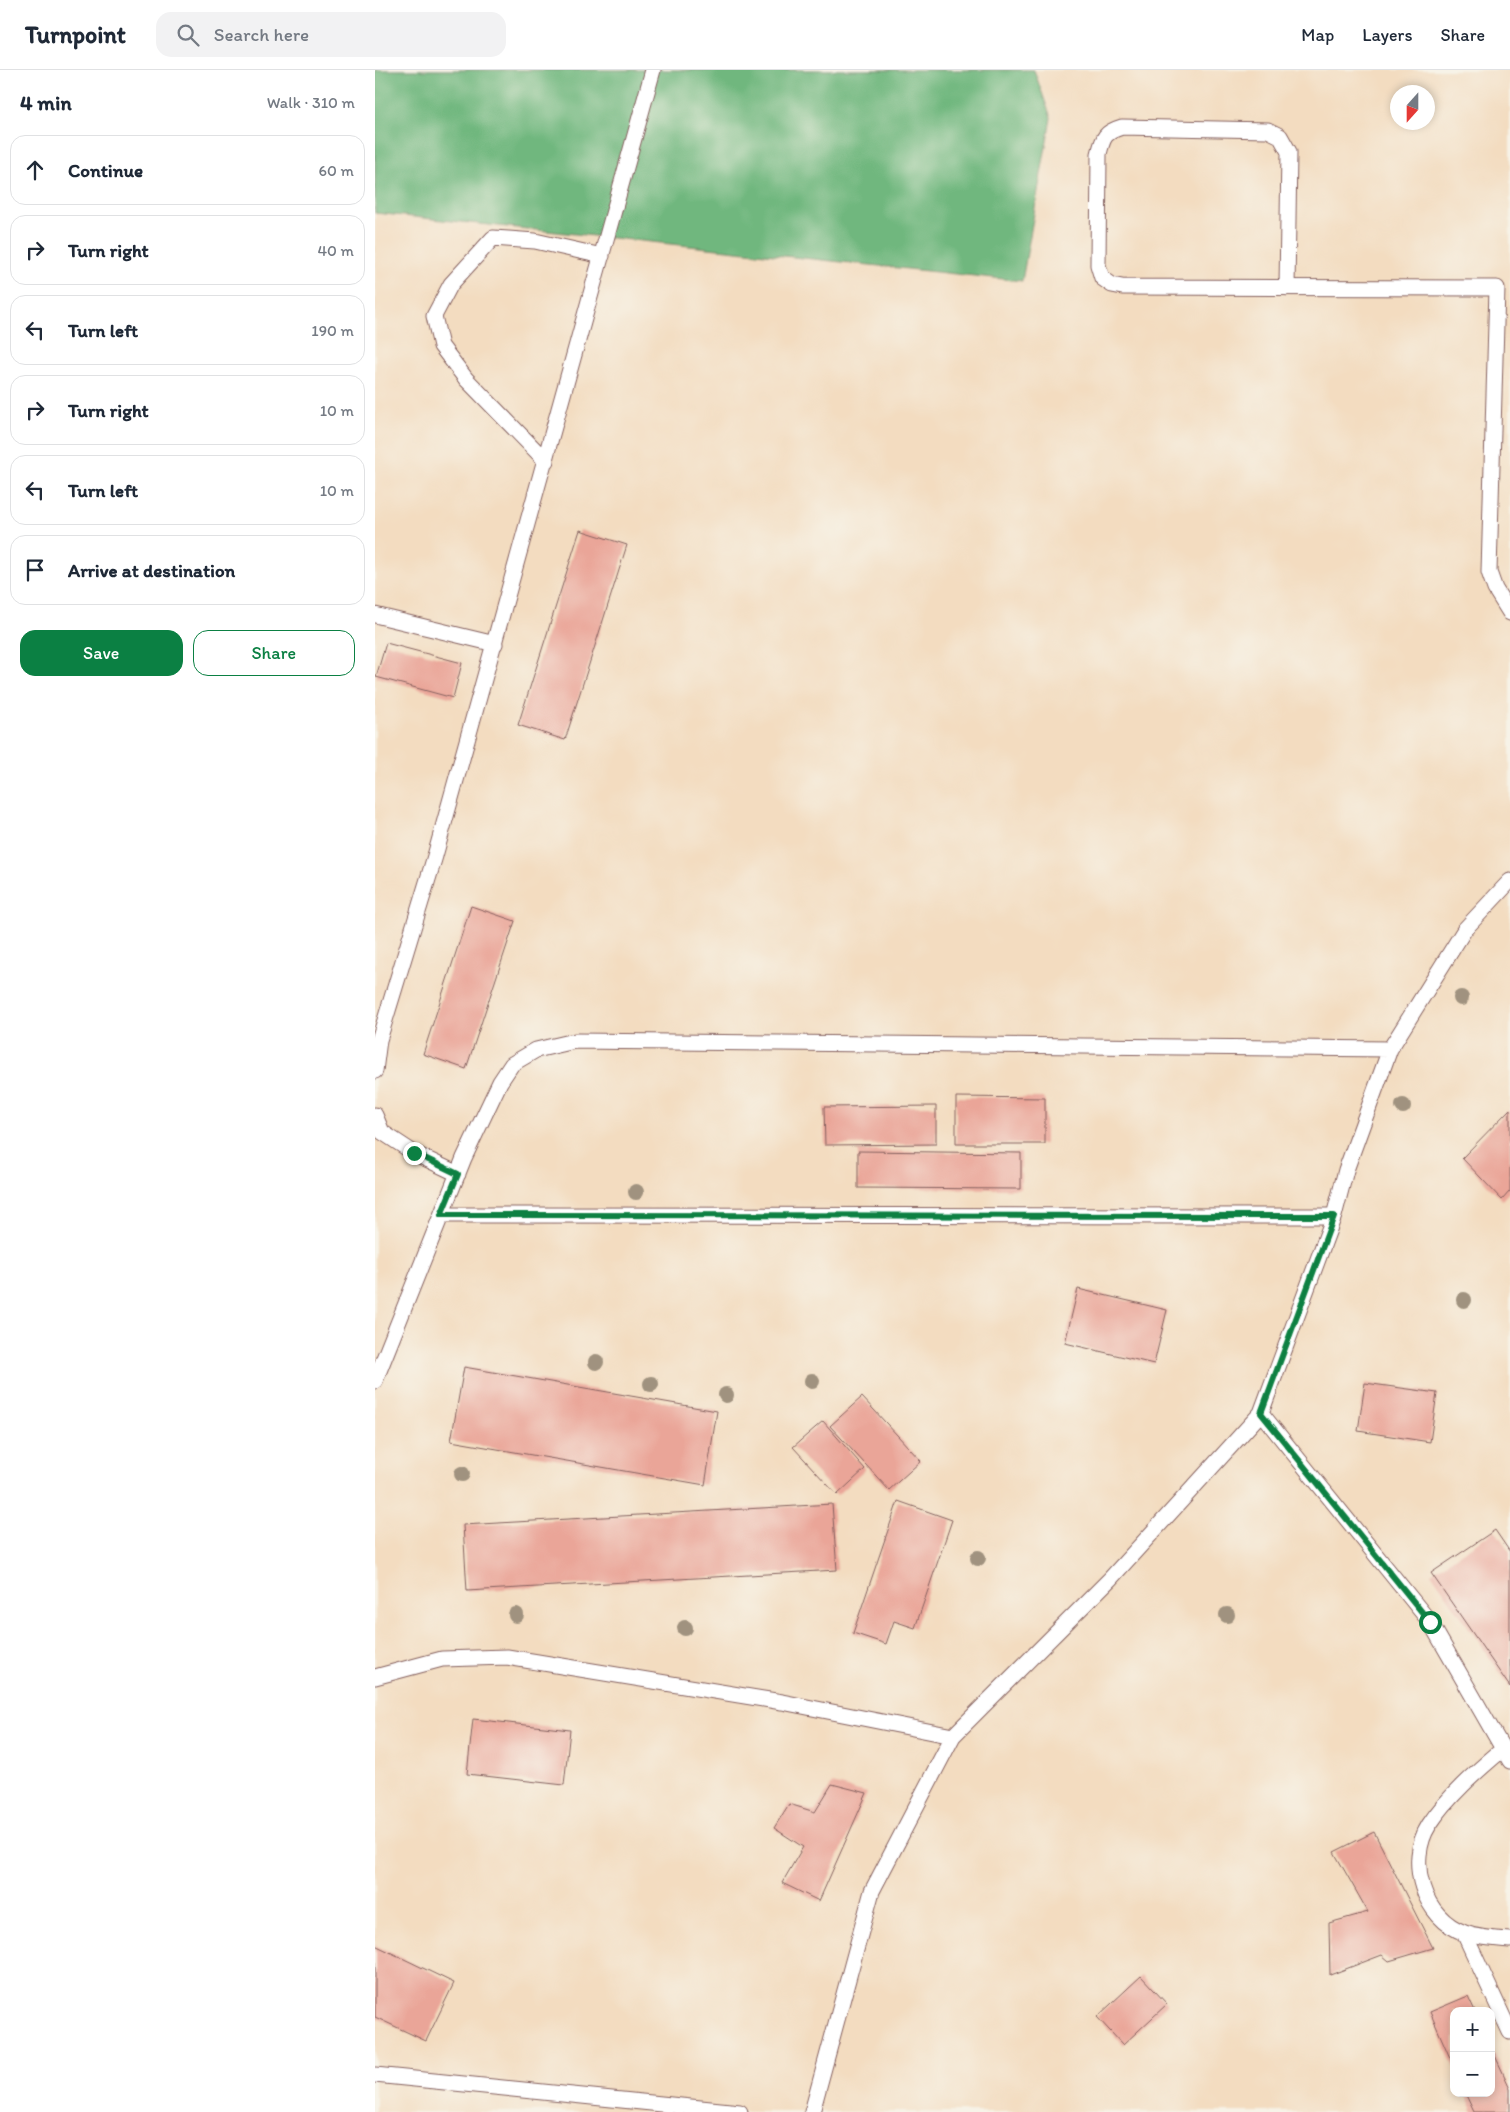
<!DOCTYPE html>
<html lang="en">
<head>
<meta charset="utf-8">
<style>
  :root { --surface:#fff; --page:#f2f2f3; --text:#1f2937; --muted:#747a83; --line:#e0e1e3; --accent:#0b8043 }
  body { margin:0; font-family:Itim,sans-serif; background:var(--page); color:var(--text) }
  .controls { position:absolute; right:15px; bottom:15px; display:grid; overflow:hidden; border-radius:10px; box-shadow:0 2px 8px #0003 }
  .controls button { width:45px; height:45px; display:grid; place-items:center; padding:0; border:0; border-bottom:1px solid var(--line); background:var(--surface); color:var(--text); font:25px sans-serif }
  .compass { position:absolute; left:1015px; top:15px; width:45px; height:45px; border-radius:50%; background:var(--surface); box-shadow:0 2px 8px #0003; rotate:201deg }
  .stop { position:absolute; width:15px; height:15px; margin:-11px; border:4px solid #0b8043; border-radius:50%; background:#fff }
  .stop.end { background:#0b8043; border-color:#fff; box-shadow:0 1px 5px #0008 }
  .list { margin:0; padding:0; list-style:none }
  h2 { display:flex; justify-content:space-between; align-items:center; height:65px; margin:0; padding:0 20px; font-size:21px }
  h2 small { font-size:16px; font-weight:400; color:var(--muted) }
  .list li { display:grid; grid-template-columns:32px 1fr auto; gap:15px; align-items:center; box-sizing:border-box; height:70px; margin:0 10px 10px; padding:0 10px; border:1px solid var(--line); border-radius:15px }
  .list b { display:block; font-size:19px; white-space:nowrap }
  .list em { font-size:16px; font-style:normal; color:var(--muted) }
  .actions { display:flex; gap:10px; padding:15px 20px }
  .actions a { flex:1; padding:11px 0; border:1px solid var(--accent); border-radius:15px; text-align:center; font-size:18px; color:var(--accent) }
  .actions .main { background:var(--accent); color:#fff }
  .icon { flex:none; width:28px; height:28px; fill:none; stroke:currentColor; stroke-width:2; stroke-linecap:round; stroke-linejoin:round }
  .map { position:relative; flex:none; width:1135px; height:2042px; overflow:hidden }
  header { display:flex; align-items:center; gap:30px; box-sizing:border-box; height:70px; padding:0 25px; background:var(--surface); border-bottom:1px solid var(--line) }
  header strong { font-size:24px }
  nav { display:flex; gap:28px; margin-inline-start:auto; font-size:18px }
  .search { width:350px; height:45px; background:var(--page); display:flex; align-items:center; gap:12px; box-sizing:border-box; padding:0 18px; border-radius:15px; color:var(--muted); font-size:19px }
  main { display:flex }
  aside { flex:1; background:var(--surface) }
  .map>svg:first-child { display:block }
</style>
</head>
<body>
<header>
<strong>Turnpoint</strong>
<div class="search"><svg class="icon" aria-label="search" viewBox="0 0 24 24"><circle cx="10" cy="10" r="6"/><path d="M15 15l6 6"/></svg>Search here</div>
<nav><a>Map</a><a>Layers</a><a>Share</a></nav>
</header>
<main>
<aside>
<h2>4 min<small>Walk · 310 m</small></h2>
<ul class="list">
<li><svg class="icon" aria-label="ahead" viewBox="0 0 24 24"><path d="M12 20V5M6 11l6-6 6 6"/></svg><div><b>Continue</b></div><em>60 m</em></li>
<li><svg class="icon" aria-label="right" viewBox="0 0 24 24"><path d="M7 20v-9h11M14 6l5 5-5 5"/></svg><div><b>Turn right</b></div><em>40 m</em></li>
<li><svg class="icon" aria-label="left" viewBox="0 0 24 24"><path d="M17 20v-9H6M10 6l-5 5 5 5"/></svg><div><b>Turn left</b></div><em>190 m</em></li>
<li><svg class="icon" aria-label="right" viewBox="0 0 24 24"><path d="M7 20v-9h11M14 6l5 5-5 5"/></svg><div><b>Turn right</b></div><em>10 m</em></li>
<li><svg class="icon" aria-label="left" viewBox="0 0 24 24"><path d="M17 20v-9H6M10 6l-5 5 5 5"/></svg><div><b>Turn left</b></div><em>10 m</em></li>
<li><svg class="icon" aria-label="arrive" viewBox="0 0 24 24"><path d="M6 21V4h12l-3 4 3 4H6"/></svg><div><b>Arrive at destination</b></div></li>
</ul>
<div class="actions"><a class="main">Save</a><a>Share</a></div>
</aside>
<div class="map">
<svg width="1135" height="2042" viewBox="0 0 1135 2042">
  <rect width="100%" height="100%" fill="#f7f3e8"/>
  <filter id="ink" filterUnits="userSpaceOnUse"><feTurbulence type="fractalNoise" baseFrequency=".02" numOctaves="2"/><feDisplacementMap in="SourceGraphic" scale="10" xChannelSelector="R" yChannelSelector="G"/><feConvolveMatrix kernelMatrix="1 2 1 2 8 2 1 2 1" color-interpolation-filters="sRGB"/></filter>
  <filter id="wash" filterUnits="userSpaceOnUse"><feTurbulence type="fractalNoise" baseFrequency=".0096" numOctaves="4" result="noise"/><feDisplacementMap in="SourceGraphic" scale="20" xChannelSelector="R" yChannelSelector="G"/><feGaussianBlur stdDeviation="1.12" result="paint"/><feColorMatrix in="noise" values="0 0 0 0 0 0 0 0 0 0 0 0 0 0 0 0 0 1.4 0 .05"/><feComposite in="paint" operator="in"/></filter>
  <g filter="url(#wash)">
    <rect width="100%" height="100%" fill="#f3dcc0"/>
    <path fill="#6fb77e" stroke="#5c6b54" d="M0,0H659L676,48L647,211L0,143Z"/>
    <g id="blocks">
      <path fill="#eaa598" d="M205,460L252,475L190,670L143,655Z
        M11,573L87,593L78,628L1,607Z
        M96,836L140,851L91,999L48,984Z
        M581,1027L670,1028V1074H581Z
        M561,1036V1074L450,1075L449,1037Z
        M1135,1039V1121L1127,1130L1087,1088Z
        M483,1081L646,1083V1119L483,1118Z
        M703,1219L792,1240L779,1294L690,1273Z
        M89,1297L342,1341L330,1415L76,1371Z
        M990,1313L1062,1323L1055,1372L983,1361Z
        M487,1327L546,1391L514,1420L455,1356Z
        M448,1351L490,1399L462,1425L418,1377Z
        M523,1431L577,1450L540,1558L519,1551L511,1574L478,1563Z
        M457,1434L462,1500L92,1521L88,1455Z
        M1120,1460L1135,1482V1617L1056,1503Z
        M98,1649L195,1660L189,1715L92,1704Z
        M457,1714L492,1723L444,1831L407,1813L428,1777L399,1758L414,1734L440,1742Z
        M999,1762L1058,1878L1014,1891L1007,1885L955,1905L954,1853L993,1842L959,1782Z
        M0,1875L79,1913L51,1971L0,1947Z
        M766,1906L792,1934L748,1975L722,1947Z
        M1093,1926L1100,1941H1079V1997L1055,1942Z
        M1116,1977L1135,2018V2042H1099L1090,2023H1116Z"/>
    </g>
  </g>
  <g filter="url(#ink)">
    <use href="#blocks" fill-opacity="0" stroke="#85615f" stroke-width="1"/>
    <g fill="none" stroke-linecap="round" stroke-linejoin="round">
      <defs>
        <path id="lane" d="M912,218L914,82L905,66L893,60L747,57C730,62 728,67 724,84L723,195L727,208L737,215L747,217L1122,218L1114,502L1120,519L1135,543
          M171,391L91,309L66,276L59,246L76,214L118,168L160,171L227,186
          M0,545L120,574
          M0,1001L4,970L60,786L278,0
          M0,1045L7,1062L39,1083L83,1104
          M67,1145L959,1146
          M0,1311L89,1088L125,1012L137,994L161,980L200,971L1015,979
          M886,1343L1055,1552L1135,1691
          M0,1607L67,1589L132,1587L407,1632L578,1666
          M1128,1679C1102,1701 1073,1726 1054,1755C1031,1791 1048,1849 1090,1863C1104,1868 1120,1869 1135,1870
          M1089,1863L1135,1962
          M0,2005L365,2042
          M437,2042L497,1821L578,1666L735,1509L886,1343L959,1146L971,1100L1015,979L1090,859L1135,811"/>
      </defs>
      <use href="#lane" stroke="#85615f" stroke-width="17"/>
      <use href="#lane" stroke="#fff" stroke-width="15"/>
    </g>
    <g fill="#a0927f">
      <circle cx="1086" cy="928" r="8"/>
      <circle cx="1028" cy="1036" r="8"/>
      <circle cx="261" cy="1122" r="8"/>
      <circle cx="1089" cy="1230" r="8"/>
      <circle cx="221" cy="1292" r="8"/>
      <circle cx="437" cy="1311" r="8"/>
      <circle cx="276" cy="1314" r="8"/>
      <circle cx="351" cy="1325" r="8"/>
      <circle cx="87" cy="1404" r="8"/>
      <circle cx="603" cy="1488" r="8"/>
      <circle cx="141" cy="1545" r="8"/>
      <circle cx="852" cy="1545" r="8"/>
      <circle cx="310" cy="1558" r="8"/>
    </g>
  </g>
  <g fill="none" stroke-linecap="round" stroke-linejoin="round" filter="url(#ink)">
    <path stroke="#0b8043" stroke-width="6" d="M39,1083L83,1104L66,1145L959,1146L886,1343L1055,1552"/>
  </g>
</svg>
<div class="controls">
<button>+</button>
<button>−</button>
</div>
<svg class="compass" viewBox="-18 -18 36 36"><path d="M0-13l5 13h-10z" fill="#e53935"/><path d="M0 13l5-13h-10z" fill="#747a83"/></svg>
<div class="stop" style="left:1055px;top:1552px"></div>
<div class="stop end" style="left:39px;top:1083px"></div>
</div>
</main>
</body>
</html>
